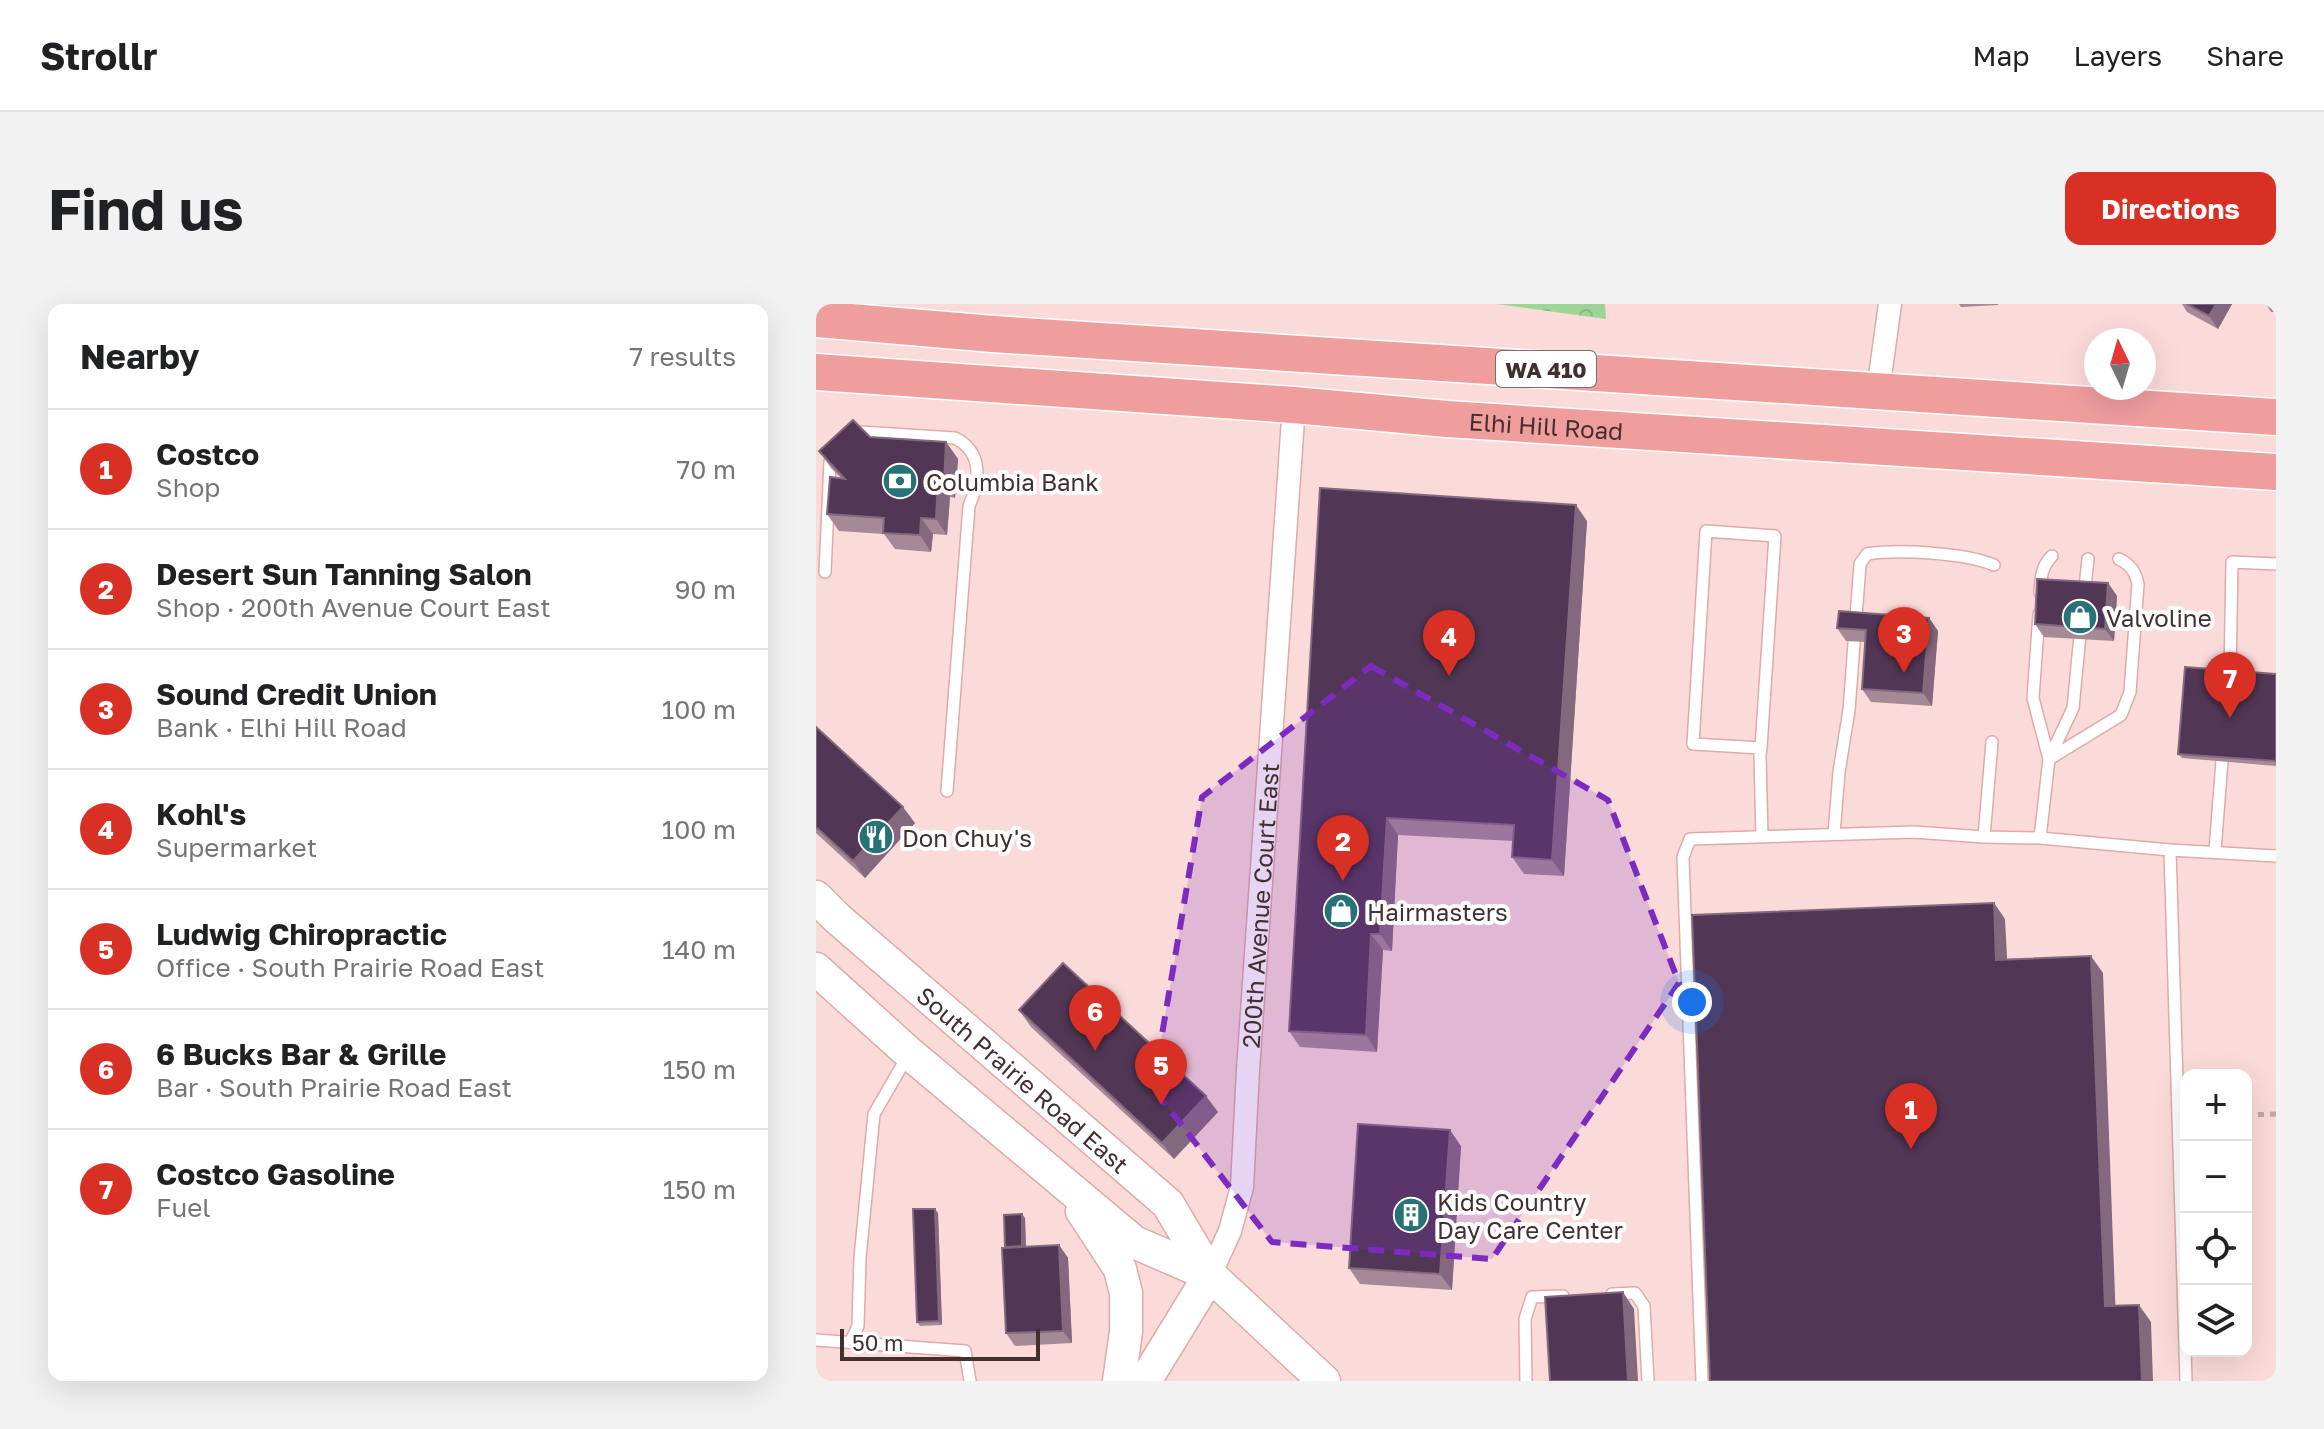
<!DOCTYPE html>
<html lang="en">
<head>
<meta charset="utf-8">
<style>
  :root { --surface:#fff; --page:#f2f2f2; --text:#202124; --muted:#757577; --line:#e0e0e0; --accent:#d93025 }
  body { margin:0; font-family:"Golos Text",sans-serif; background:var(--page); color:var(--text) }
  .controls { position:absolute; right:24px; bottom:24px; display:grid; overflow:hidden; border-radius:16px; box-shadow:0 8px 32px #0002 }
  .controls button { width:72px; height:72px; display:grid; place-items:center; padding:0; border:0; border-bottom:2px solid var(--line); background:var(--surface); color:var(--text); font:40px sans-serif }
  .compass { position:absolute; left:1268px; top:24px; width:72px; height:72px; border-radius:50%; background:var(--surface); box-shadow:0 8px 32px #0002; rotate:355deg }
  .scale { position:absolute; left:24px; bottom:20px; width:200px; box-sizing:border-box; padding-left:8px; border:4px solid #432f2e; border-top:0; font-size:22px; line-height:28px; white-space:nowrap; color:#432f2e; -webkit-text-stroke:6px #fff; paint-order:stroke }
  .you { position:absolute; left:876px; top:698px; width:28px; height:28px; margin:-20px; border:6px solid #fff; border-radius:50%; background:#1a73e8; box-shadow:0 0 0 12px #1a73e833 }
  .badge { display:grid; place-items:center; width:52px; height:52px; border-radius:50%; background:var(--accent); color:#fff; font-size:26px; font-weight:700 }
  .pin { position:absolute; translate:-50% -66px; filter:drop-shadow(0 2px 4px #0008) }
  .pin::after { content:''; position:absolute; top:42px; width:28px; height:24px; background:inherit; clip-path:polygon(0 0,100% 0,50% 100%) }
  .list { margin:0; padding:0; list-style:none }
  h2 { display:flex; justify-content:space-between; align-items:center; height:104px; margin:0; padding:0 32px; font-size:34px }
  h2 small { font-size:26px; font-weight:400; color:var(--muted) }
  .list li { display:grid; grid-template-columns:52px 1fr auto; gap:24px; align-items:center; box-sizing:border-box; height:120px; padding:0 32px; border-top:2px solid var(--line) }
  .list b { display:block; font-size:30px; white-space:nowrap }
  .list p { margin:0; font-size:26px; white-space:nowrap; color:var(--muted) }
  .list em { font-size:26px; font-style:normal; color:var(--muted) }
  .icon { flex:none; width:44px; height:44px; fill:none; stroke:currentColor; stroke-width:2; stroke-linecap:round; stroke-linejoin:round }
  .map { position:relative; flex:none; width:1460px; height:1077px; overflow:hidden; border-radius:16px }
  header { display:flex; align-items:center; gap:48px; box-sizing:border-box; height:112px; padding:0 40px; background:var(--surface); border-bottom:2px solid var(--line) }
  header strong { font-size:38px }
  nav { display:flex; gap:44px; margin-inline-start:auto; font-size:28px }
  .intro { display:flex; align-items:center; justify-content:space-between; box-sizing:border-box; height:192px; padding:0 48px }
  h1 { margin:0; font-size:56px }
  .button { padding:20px 36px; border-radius:16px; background:var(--accent); color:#fff; font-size:28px; font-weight:700 }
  main { display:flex; gap:48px; padding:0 48px }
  aside { flex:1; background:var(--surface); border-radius:16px; box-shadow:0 8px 32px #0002 }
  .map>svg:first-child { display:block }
</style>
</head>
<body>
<header>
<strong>Strollr</strong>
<nav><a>Map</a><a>Layers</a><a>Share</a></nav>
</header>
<div class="intro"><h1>Find us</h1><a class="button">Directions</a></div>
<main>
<aside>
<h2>Nearby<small>7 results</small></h2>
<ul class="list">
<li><span class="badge">1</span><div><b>Costco</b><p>Shop</p></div><em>70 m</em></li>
<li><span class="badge">2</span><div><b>Desert Sun Tanning Salon</b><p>Shop · 200th Avenue Court East</p></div><em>90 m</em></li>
<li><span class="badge">3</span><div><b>Sound Credit Union</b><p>Bank · Elhi Hill Road</p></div><em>100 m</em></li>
<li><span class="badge">4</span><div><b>Kohl's</b><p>Supermarket</p></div><em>100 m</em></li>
<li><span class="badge">5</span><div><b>Ludwig Chiropractic</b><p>Office · South Prairie Road East</p></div><em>140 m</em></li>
<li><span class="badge">6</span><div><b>6 Bucks Bar &amp; Grille</b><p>Bar · South Prairie Road East</p></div><em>150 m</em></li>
<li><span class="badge">7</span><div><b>Costco Gasoline</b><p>Fuel</p></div><em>150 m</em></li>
</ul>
</aside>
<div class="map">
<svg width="1460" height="1077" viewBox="0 0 1460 1077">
  <defs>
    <pattern id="forest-crowns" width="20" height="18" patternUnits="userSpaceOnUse" patternTransform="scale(2)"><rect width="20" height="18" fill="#9dd597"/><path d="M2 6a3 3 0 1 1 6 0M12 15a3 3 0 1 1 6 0" fill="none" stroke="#88b782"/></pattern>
  </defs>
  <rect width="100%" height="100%" fill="#fbdbd9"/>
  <path fill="url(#forest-crowns)" d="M681,0H789L790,15Z"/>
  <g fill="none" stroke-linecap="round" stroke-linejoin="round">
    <defs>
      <path id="service" d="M37,131L45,128L139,134C167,148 164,177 153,202L131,487
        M9,268L14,158L17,151
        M1224,289C1225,274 1225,263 1236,252
        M1268,292L1272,255
        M1223,310L1217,394L1233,455
        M1414,371L1416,258L1460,260
        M945,444L877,440L890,227L959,232L945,444L944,451L946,533
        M1233,455L1305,411L1314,388L1322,280C1319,267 1315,261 1303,255
        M1018,530L1023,468L1033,406L1044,260L1051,250C1081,245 1150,249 1178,261
        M1168,533L1176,438
        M1224,534L1233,455L1257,404L1265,321
        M1354,546L1370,1077
        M1399,547L1406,457
        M796,990L819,989L828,1002L832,1077
        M0,1036L149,1047L154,1077
        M35,1037L42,1022L44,954L58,810L91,753
        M710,1077L709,1015L716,993L747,992
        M886,1077L867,553L874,535L1098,528L1168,533L1224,534L1354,546L1460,552"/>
      <g id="minor">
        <path d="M1062,87L1074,0"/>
        <path id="s1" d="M394,971L414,927L426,883L432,766L478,101"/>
      </g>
      <g id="secondary">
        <path id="s2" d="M0,593L21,614L352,900L394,971L508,1077"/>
        <path d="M0,665L93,749L318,938L394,971"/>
        <path d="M266,907L304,965L310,989V1028L303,1077"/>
        <path d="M329,1077L394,971"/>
      </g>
      <g id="primary">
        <path d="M0,15L177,30L1460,113"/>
        <path id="s3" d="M0,68L478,101L631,115L1460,168"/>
      </g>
    </defs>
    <use href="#service" stroke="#ddaba8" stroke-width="14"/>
    <use href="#minor" stroke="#ddaba8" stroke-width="25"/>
    <use href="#secondary" stroke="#ddaba8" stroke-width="35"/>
    <use href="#primary" stroke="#fff" stroke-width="39"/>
    <path stroke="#c3a6a5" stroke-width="5" stroke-dasharray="6 6" stroke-linecap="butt" d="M1430,811L1460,810"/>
    <use href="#service" stroke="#fff" stroke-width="11"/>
    <use href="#minor" stroke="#fff" stroke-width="22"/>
    <use href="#secondary" stroke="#fff" stroke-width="32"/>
    <use href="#primary" stroke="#f09d9e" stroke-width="36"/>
  </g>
  <path fill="#a68997" d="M1143,0H1182V1L1145,3Z
    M1366,0H1416L1402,25L1371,8Z
    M1450,0H1460V8H1455Z
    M54,133L130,138L142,155L139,194L134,193L131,231L117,230L115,248L79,245L68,230L23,227L11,210L25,174L15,164L3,147Z
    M504,184L771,217L748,572L708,570L696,553L697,537L582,531L576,647L567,646L561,748L484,743L473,727Z
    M1292,279L1301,292L1298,337L1228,333L1219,320Z
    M1113,314L1122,327L1116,402L1055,398L1046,385L1049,338L1030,337L1021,324Z
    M1460,370V462L1366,454L1362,450Z
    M0,423L99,519L49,574L0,529Z
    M203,706L402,808L358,855L215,723Z
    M645,842L636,986L544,980L533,964Z
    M122,909L126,1021L104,1022L101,1018Z
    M209,914L210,943L243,941L252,954L256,1039L199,1042L190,1029V944Z"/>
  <path fill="#84687d" d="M1400,0H1416L1402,25L1393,12Z
    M130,138L142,155L139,194L128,177Z
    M122,177L134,193L131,231L120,215Z
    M760,201L771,217L748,572L736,556Z
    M105,214L117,230L115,248L104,231Z
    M1292,279L1301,292L1298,337L1289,325Z
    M1113,314L1122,327L1116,402L1107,389Z
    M87,503L99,519L49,574L37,557Z
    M571,514L582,531L576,647L564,630Z
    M1178,599L1189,615L1192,673L1180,656Z
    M555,630L567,646L561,748L550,731Z
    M1275,652L1287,669L1300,1019L1289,1002Z
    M390,792L402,808L358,855L346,839Z
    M634,826L645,842L636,986L624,970Z
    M119,905L122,909L126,1021L123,1017Z
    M206,910L209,914L210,947L206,942Z
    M243,941L252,954L256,1039L247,1027Z
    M807,988L818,1005L822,1077H812Z
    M1323,1001L1335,1018L1337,1077H1326Z"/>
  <path fill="#513755" stroke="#84687d" stroke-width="2" d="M1371,0H1400L1393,12Z
    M37,116L54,133L130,138L128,177H122L120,215L105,214L104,231L67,229L68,214L11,210L14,173L29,175L3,147Z
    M504,184L760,201L736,556L696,553L698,521L571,514L564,630H555L550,731L473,727Z
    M1221,275L1292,279L1289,325L1219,320Z
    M1023,307L1113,314L1107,389L1046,385L1050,326L1021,324Z
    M1369,363L1460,370V457L1362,450Z
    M0,423L87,503L37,557L0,523Z
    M1178,599L1180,656L1275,652L1289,1002L1323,1001L1326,1077H894L876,611Z
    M247,659L390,792L346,839L203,706Z
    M542,820L634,826L624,970L533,964Z
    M97,905H119L123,1017L101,1018Z
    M206,910V942L189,943L188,911Z
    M243,941L247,1027L190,1029L186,944Z
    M807,988L812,1077H734L729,993Z"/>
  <path fill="#7b2cbf" fill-opacity="0.2" stroke="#7b2cbf" stroke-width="6" stroke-dasharray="16 10" stroke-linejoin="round" d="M555,362L792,496L863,679L676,955L456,938L337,784L386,493Z"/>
  <defs>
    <symbol id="bank-disc" viewBox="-11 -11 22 22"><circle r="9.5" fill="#287277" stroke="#fff"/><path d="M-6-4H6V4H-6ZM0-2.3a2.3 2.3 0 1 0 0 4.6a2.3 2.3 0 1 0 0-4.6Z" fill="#fff"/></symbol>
    <symbol id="shop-disc" viewBox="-11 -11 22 22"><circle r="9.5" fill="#287277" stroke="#fff"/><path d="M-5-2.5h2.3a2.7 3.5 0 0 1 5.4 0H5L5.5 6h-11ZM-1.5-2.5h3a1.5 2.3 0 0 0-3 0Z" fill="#fff"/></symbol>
    <symbol id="restaurant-disc" viewBox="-11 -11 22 22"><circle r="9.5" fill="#287277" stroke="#fff"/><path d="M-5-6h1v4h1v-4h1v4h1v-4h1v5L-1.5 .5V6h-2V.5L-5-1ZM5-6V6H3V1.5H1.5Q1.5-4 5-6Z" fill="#fff"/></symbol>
    <symbol id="building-disc" viewBox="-11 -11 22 22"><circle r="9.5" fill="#287277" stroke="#fff"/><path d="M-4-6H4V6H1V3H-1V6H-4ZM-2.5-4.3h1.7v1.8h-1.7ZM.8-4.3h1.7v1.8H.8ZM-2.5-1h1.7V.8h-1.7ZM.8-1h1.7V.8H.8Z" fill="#fff"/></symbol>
  </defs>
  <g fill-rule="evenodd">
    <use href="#bank-disc" x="64" y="157" width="40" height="40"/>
    <use href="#shop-disc" x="1244" y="293" width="40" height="40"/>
    <use href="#restaurant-disc" x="40" y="513" width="40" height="40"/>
    <use href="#shop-disc" x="505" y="587" width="40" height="40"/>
    <use href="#building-disc" x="575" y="891" width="40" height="40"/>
  </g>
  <g text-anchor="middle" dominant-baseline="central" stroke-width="8" stroke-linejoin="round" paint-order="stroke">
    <rect fill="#fff" stroke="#7b6d6d" stroke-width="2" x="680" y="47" width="100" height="36" rx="6"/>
    <g font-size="22" font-weight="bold" fill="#432f2e">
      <text x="730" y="65">WA 410</text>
    </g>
    <g font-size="24" fill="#432f2e" stroke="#fff">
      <text stroke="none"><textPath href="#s3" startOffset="732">Elhi Hill Road</textPath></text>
      <text stroke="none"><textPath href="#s1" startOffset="376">200th Avenue Court East</textPath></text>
      <text stroke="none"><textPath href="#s2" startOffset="276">South Prairie Road East</textPath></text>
    </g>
    <g font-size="24" fill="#432f2e" stroke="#fff" text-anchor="start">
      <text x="110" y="177">Columbia Bank</text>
      <text x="1290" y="313">Valvoline</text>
      <text x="86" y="533">Don Chuy's</text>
      <text x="551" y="607">Hairmasters</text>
      <text x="621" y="897">Kids Country<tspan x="621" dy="28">Day Care Center</tspan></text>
    </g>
  </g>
</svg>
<div class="controls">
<button>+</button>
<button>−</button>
<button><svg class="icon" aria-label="locate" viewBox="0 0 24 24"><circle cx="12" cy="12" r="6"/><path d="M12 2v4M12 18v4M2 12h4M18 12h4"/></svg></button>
<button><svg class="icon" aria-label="layers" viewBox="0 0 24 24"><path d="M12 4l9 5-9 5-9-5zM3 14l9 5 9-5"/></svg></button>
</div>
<svg class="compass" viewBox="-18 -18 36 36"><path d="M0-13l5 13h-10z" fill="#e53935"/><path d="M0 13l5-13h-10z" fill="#757577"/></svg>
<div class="scale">50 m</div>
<div class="you"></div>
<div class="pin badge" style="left:1095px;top:845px">1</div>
<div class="pin badge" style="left:527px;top:577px">2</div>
<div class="pin badge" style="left:1088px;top:369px">3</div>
<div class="pin badge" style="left:633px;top:372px">4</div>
<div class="pin badge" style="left:345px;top:801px">5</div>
<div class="pin badge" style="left:279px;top:747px">6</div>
<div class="pin badge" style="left:1414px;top:414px">7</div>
</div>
</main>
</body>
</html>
